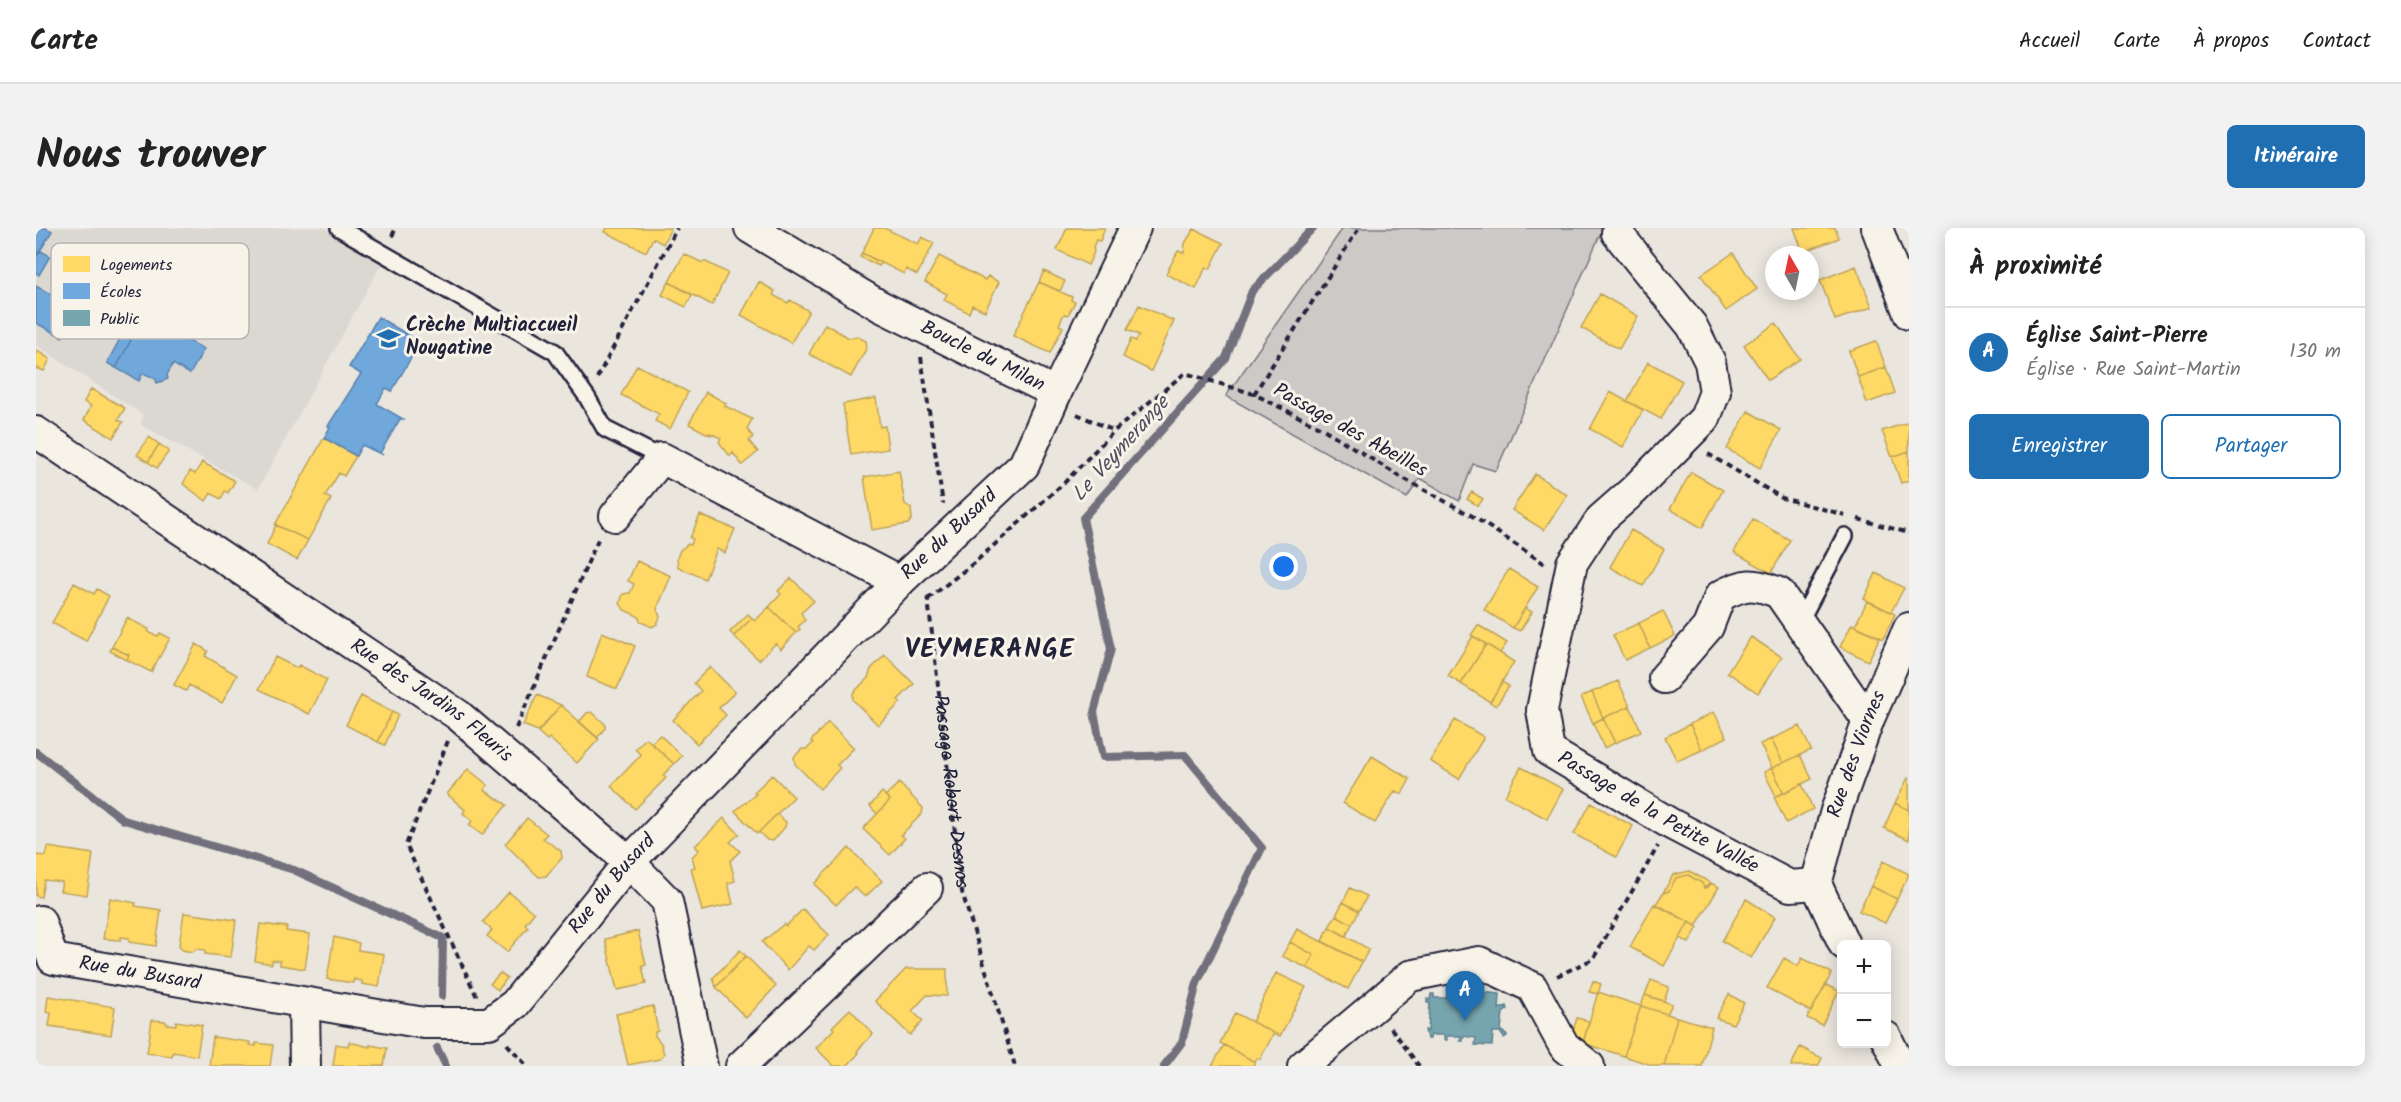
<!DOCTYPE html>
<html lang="fr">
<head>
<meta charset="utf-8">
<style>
  :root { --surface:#fff; --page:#f2f2f2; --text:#222; --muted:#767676; --line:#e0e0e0; --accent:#1f6fb2 }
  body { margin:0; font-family:Kalam,sans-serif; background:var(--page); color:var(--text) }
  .controls { position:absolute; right:18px; bottom:18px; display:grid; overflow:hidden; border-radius:9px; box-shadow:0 3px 15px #0003 }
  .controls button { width:54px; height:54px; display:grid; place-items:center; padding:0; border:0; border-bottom:2px solid var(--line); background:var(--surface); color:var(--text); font:30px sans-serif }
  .compass { position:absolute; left:1729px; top:18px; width:54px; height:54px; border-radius:50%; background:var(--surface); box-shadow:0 3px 15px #0003; rotate:351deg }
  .you { position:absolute; left:1248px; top:339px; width:21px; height:21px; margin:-15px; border:4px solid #fff; border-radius:50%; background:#1a73e8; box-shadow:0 0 0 9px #1a73e833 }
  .badge { display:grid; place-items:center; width:39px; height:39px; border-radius:50%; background:var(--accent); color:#fff; font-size:20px; font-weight:700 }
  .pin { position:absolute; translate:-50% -50px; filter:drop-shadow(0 2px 3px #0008) }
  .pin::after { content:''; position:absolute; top:32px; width:21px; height:18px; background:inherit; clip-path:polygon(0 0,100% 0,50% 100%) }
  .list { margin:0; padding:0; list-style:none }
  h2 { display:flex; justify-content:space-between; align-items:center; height:78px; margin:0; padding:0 24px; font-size:26px }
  h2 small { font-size:20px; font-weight:400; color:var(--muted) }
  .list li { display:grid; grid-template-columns:39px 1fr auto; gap:18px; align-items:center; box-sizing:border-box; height:90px; padding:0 24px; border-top:2px solid var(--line) }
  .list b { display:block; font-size:22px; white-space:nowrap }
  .list p { margin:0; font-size:20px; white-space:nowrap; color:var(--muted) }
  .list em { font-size:20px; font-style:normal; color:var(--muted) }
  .actions { display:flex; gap:12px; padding:18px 24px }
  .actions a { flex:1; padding:14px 0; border:2px solid var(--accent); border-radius:9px; text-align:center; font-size:21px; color:var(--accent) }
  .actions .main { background:var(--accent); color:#fff }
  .map { position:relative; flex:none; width:1873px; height:838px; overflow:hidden; border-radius:9px }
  header { display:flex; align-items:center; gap:36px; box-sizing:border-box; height:84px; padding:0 30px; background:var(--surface); border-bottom:2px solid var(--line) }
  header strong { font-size:28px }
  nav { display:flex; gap:33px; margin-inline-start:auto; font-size:21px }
  .intro { display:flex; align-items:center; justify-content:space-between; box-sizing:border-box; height:144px; padding:0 36px }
  h1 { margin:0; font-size:42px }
  .button { padding:15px 27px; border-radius:9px; background:var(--accent); color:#fff; font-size:21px; font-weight:700 }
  main { display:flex; gap:36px; padding:0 36px }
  aside { flex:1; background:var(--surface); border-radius:9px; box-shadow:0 3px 15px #0003 }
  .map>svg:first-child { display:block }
</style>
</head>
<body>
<header>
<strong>Carte</strong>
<nav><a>Accueil</a><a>Carte</a><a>À propos</a><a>Contact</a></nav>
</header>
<div class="intro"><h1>Nous trouver</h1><a class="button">Itinéraire</a></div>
<main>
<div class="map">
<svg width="1873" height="838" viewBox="0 0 1873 838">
  <rect width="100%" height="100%" fill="#eae6de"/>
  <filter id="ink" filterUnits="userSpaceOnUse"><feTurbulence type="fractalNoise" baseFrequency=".0167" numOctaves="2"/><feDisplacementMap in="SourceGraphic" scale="12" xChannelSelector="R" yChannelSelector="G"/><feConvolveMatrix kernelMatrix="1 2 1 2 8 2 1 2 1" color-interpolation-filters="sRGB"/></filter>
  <g filter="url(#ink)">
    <path fill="#dbd8d2" d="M0,0H288L347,33L222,261L105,197L107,187L0,117Z"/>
    <path fill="#cdc9c6" stroke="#787680" stroke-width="1.5" d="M1307,0H1567L1460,243L1437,236L1423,273L1384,250L1371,270L1190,168Z"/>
    <path fill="#ffd966" stroke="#bda259" stroke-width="1.5" d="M571,0H635L627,16L617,10L610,24L569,4Z
      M838,0H848L882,16L886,9L898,15L881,47L870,41L868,46L826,25Z
      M1031,0H1069L1064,13L1060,12L1057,19L1058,24L1052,37L1021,22Z
      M1758,0H1799L1803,10L1767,24Z
      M1158,1L1187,15L1174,41L1170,39L1160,61L1130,46L1142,23L1148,25L1149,15Z
      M826,25L845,35L843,38L824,29Z
      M1697,25L1721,61L1690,83L1665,47Z
      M648,26L667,35L668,33L692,45L676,77L633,54Z
      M903,28L949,52L952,48L963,54L949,83L936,77L933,85L908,72L911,66L889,54Z
      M1820,38L1836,79L1799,92L1784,52Z
      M1008,43L1029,53L1024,63L1003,54Z
      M633,54L656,67L650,79L626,67Z
      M723,54L739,63L737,67L752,75L754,72L773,83L755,115L705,87Z
      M1003,54L1036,69L1035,72L1039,74L1032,87L1028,86L1023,97L1027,99L1014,125L977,108Z
      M1564,66L1602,88L1583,121L1545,100Z
      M1103,77L1138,93L1115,143L1087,129L1095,111L1100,113L1103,107L1091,102Z
      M1740,95L1764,131L1732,152L1708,117Z
      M789,96L813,110L820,108L830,113L831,119L815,149L773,126Z
      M1840,113L1850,139L1822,149L1813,123Z
      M0,122L14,131L8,143L1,140L0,142Z
      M1612,134L1646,153L1625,191L1591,173Z
      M601,137L652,164L634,201L619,193L623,186L585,167Z
      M1850,139L1859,165L1831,175L1822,149Z
      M55,161L89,180L82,192L87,194L77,210L48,192L55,178L48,174Z
      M670,164L690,175L689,178L716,191L711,201L717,209L713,213L722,224L706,237L697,225L694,228L683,214L685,210L674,205V207L653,196Z
      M1574,164L1607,182L1587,219L1554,201Z
      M840,170L844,199L849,198L852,221L815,227L807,176Z
      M1712,183L1745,202L1724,240L1691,221Z
      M1873,194V223L1856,229L1846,203Z
      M113,209L123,216L112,234L101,227Z
      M288,210L320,228L308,248L303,245L289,268L295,271L272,312L239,297Z
      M123,216L133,223L121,240L112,234Z
      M1873,223V252L1865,255L1856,229Z
      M166,234L199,253L192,265L189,263L185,271L175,265L170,273L147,256L154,243L159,246Z
      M863,243L869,276L875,280L876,291L872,296L836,302L828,249Z
      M1655,244L1687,262L1666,300L1634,281Z
      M1499,246L1531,267L1508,302L1476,282Z
      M1436,264L1447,271L1442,278L1431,271Z
      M664,287L699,301L689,325L681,321L669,351L642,339L641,330L644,322L652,316L655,317L657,311L654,310Z
      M1717,291L1754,312L1735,345L1698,324Z
      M240,297L272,312L261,332L231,316Z
      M1595,302L1628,321L1607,358L1574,339Z
      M601,333L635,348L621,381L624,389L621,396L616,399L605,394L602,388L588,382L584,375L587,366L594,365L598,356L592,353Z
      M1473,341L1502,359L1477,400L1448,382Z
      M1840,345L1868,360L1855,384L1828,371Z
      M755,350L778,373L765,385L769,392L762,399L764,401L760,405L733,379L745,366L742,363Z
      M38,355L58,366L61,361L73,368L50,413L16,395Z
      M1831,373L1859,386L1847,411L1819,398Z
      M733,379L760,405L745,421L740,415L723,432L698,408L716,390L719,393Z
      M1489,380L1496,384L1484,403L1477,400Z
      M1627,383L1639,408L1614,420L1603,395Z
      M712,386L716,390L698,408L694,404Z
      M91,390L113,401L112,403L116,406L122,408L124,405L134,410L115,444L91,432L93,427L76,419Z
      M1603,395L1614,420L1589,432L1577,407Z
      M1816,396L1844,409L1832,433L1804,419Z
      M1442,397L1471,415L1464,425L1435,407Z
      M566,404L599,418L581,461L551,449Z
      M1437,408L1450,416L1425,456L1412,448Z
      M1715,409L1746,429L1722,465L1691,444Z
      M160,416L172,423L169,428L201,447L186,475L153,457L150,463L138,457Z
      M1450,416L1478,434L1454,474L1425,456Z
      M76,419L93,427L91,432L74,423Z
      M849,427L878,456L862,472L865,474L842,497L817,472V465L832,450L835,441Z
      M239,429L261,440L263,437L291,452L273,486L223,461Z
      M674,439L699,464L683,480L690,487L661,516L637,492L665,463L658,455Z
      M1582,453L1594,478L1567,490L1556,464Z
      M1466,454L1473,458L1460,478L1454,474Z
      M1556,464L1567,490L1557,495L1545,469Z
      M501,467L525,477L502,503L487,497Z
      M325,468L356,484L342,514L310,497Z
      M525,477L563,511L541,535L513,510L511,512L502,504Z
      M1594,478L1605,503L1579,515L1567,490Z
      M356,484L362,487L349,517L342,514Z
      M556,484L569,496V500L561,510L543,494L551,485Z
      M1678,484L1691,509L1666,522L1654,496Z
      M1567,490L1579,515L1568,520L1557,495Z
      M1419,492L1448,509L1423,551L1394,533Z
      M792,494L818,520L801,537L804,540L784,561L759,536L758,529L766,521H771L777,515L775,513Z
      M1654,496L1666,522L1641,533L1629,509Z
      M1764,498L1775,522L1747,535L1735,511Z
      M624,507L646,528L638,536L615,515Z
      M610,510L638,536L627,547L630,550L599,581L575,558L605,527L599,521Z
      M1735,511L1747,535L1736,540L1724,516Z
      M1764,527L1776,551L1748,565L1736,540Z
      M1336,528L1374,551L1366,566L1359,563L1339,595L1307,575Z
      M1485,539L1527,561L1511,591L1469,568Z
      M1736,540L1748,565L1740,568L1728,544Z
      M432,541L452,557L448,562L471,577L446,607L433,597L436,593L427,585L429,582L411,566Z
      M736,547L758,569L721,606L699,583L720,566L718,564Z
      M1872,550L1873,551V582L1859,575Z
      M863,555L887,580L886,586L865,607L869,610L854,627L827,601L854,572L849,568Z
      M1766,556L1777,581L1750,595L1738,569Z
      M846,564L854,572L841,586L834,578Z
      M1555,575L1597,598L1580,629L1538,606Z
      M1859,575L1873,582V612L1848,600Z
      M741,586L750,594L749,599L737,613L731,612L723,604Z
      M491,590L511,606L507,610L525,623L526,630L510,648L503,649L469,616Z
      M688,590L703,606L694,614L704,623L694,633L699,653L692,655L697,676L666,683L655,640L659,639L656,629L663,622L659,618Z
      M12,619L57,626L51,667L24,663L26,654L8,652L5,669L0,668V627L10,628Z
      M813,620L846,653L829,669L818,659L800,677L778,656Z
      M1847,633L1873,646L1861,671L1835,658Z
      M1653,643L1675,655L1672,659L1668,660L1666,655L1652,647L1640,650L1633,663L1627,665L1637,647Z
      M1652,647L1666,655L1668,660L1675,655L1683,659L1660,698L1620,676L1627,665L1633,663L1640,650Z
      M1835,658L1861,671L1849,695L1823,683Z
      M1314,660L1331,668L1323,683L1307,674Z
      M473,664L498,685L489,696L492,699L471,724L451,708L456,702L447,694Z
      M74,670L100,675L99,678L125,682L120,718L93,714V710L85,709V712L67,711Z
      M1710,671L1739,689L1715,730L1686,713Z
      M1307,674L1323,683L1316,696L1300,687Z
      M1618,676L1653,694L1628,738L1594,719Z
      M767,681L793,707L778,722L773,718L752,742L726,714L748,696L750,698Z
      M148,685L200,692L195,729L169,726V722L160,721L157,724L146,722L143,717Z
      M1300,687L1316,696L1310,708L1293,699Z
      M1653,694L1662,699L1653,715L1644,710Z
      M224,696L251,699L250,703L274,706L269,741L244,737V733L236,732V736L219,733Z
      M1293,699L1333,721L1326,734L1286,713Z
      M1261,701L1326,734L1312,761L1271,740L1278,727L1254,714Z
      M602,703L610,737L606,738L610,756L581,762L569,711Z
      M298,709L323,715L322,722L348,726L343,759L326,756V753L321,752L318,751L317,755L291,751Z
      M1254,714L1278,727L1271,740L1246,728Z
      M704,722L710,728L680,759L677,750Z
      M710,728L740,758L710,790L680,759Z
      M1748,730L1762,738L1766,730L1796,745L1775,784L1731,760Z
      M870,741H911V768L891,767L876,783L887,793L874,807L839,773Z
      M464,745L471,750L462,762L454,756Z
      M1240,745L1270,759L1244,808L1216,794Z
      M1615,752L1633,759L1628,773L1609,767Z
      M1557,753L1565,756L1562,766L1553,764Z
      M1790,757L1803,763L1786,797L1771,790Z
      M1562,764L1605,778L1588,828L1547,815Z
      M1693,766L1708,775L1697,796L1680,790Z
      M1609,767L1636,776L1631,786L1605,778Z
      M12,768L79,779L75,807L13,798L15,785L10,784Z
      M617,778L622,803L619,804V808L625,815L628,826L624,831L592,837L580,786Z
      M1605,778L1641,789L1628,838H1619L1588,828Z
      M814,781L837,806L821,823L823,825L811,838H798L780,820L798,801L796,799Z
      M1199,785L1238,805L1224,831L1221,830L1219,834L1184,815Z
      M1641,789L1676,799L1666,838H1628Z
      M1541,790L1553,793L1547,815L1537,803Z
      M116,792L129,793L131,796L140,797V793L166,797L161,828L137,824L136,828L111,825Z
      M177,809L214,814L213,817L220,818V815L237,817L234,838H173Z
      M313,814L334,819V817L351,820L348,838H297L300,816L312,818Z
      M1188,817L1219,834L1217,838H1176Z
      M1764,819L1786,830L1782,838H1755Z"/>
    <path fill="#6fa8dc" stroke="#5880ac" stroke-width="1.5" d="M0,0H10L16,3L1,28Z
      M5,23L14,28L3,47L0,45V29Z
      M120,25L144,38L119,83L112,84L114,97L122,96L168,121L154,146L137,136L131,147L132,151L121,155L119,150L107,145L103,153L80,140L95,112L86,107L83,93L55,77L42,81L26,109L0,95V58L32,76L37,67L50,63L59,68L73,45L81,50L87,40L85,35L97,31L99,36L110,42Z
      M342,89L384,114L356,163L350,160L341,176L367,191H364L344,225L347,227L326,217L320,228L288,210L294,199L292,198L325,146L313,139Z
      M86,107L95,112L80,140L71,135Z"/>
    <path fill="#76a5af" stroke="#5d7e8c" stroke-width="1.5" d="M1445,764L1464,766L1463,781L1471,778L1472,781L1467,785L1465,802L1471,808L1468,810L1464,804H1457L1456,818L1439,817L1440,810L1428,808L1427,813H1424L1425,808H1411V812H1408V807H1395L1394,811H1391L1389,802L1392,803L1394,775H1391V771L1394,772L1395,766H1398V770H1410L1411,767H1414V770L1428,772V767L1432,768V772L1444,773Z"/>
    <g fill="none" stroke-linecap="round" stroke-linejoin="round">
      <path stroke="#716f7b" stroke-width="8" d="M0,524L88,592L258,642L407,710L406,768
        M401,820L410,838
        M1128,838L1146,814L1161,755L1226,620L1149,527L1067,529L1058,484L1075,421L1047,290L1190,130L1216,63L1277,0"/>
      <defs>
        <path id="lane" d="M303,0L519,124L551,169L569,201L626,230
          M1763,395L1809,308"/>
        <g id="street">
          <path id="s2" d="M714,0L844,78L1020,165L1099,0"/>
          <path id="s3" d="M1582,0L1581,5L1656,98L1674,134L1679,164L1669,190L1598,262L1565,291L1536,335L1506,482L1513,523L1635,596L1754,658L1780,656"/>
          <path d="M1841,0L1873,86"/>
          <path id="s4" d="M0,204L422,487L593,634L631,673L666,838"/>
          <path d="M579,288L626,230L863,354"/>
          <path d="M1628,450L1672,399L1684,368C1709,355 1717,354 1743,365L1832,493"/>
          <path id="s5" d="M1780,656L1800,583L1832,493L1873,400"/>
          <path d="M1780,656L1808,716"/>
          <path id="s6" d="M4,693L17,731L388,795H453L479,776L593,634L863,354L988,237L1020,165"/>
          <path d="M268,775L269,838"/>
          <path d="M1850,809L1864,838"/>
          <path d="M705,838L891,660"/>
          <path d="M1267,838L1374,748L1443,734L1496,759L1528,818L1553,838"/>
        </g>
      </defs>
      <use href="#lane" stroke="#22223b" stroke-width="20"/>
      <use href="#street" stroke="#22223b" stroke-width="34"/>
      <g stroke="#22223b" stroke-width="4" stroke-dasharray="6 4.5" stroke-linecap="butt">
        <path d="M356,8L360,0"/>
        <path d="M885,129L907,276"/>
        <path d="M561,150L641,0"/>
        <path d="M1218,166L1323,0"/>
        <path d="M1041,186L1078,203"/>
        <path d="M1672,226L1746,270L1809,287"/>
        <path d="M1822,291L1873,305"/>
        <path id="s1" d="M890,370L892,371L926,664L979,838"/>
        <path d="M892,371L939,334L1029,254L1078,203L1149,145L1218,166L1289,202L1363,248L1438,289L1509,336"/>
        <path d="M480,500L563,309"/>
        <path d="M412,513L370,617L441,769"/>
        <path d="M1521,748L1557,731L1622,618"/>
        <path d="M1355,800L1383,838"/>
        <path d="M471,816L491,838"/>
      </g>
      <use href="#lane" stroke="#f7f3e8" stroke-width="15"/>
      <use href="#street" stroke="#f7f3e8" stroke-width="30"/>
    </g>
  </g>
  <defs>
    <symbol id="school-bare" viewBox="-9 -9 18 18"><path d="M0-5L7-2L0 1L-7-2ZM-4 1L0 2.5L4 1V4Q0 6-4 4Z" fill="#1f6fb2" stroke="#f7f3e8" stroke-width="2.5" paint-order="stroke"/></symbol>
  </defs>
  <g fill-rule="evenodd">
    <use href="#school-bare" x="336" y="94" width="33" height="33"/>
  </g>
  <g text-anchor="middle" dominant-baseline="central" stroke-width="6" stroke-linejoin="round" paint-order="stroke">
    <g font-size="20" font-weight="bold" fill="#22223b" stroke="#f7f3e8" text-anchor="start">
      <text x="370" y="98">Crèche Multiaccueil<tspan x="370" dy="23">Nougatine</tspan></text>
    </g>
    <g font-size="20" fill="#22223b" stroke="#f7f3e8">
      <text stroke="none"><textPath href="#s2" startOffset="266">Boucle du Milan</textPath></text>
      <text transform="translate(1314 203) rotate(29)">Passage des Abeilles</text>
      <text stroke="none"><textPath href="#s6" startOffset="1154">Rue du Busard</textPath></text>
      <text stroke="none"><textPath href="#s4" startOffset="478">Rue des Jardins Fleuris</textPath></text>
      <text stroke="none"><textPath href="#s5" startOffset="136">Rue des Viornes</textPath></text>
      <text stroke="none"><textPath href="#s1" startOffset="196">Passage Robert Desnos</textPath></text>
      <text stroke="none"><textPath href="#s3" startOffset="738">Passage de la Petite Vallée</textPath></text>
      <text stroke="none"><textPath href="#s6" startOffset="668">Rue du Busard</textPath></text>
      <text stroke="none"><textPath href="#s6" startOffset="128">Rue du Busard</textPath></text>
    </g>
    <g font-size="21" font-style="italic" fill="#504f60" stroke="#f7f3e8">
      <text transform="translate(1085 221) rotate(-48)">Le Veymerange</text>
    </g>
    <g font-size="26" font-weight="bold" letter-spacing="1.5" fill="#22223b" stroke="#f7f3e8">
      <text x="954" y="422">VEYMERANGE</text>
    </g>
  </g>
  <rect x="15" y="15" width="198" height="96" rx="9" fill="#f7f3e8" stroke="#b7b4b4" stroke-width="1.5"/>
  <rect x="27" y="28" width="27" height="16" fill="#ffd966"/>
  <rect x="27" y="55" width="27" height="16" fill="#6fa8dc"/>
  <rect x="27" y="82" width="27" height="16" fill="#76a5af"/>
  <g font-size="16" fill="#22223b">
    <text x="64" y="42">Logements</text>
    <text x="64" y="69">Écoles</text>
    <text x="64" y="96">Public</text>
  </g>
</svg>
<div class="controls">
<button>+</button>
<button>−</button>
</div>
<svg class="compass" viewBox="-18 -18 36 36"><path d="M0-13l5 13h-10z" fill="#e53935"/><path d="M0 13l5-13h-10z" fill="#767676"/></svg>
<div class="you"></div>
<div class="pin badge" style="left:1429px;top:793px">A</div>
</div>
<aside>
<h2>À proximité<small></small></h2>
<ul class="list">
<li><span class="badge">A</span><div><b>Église Saint-Pierre</b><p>Église · Rue Saint-Martin</p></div><em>130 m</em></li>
</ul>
<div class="actions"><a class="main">Enregistrer</a><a>Partager</a></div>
</aside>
</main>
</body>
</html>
